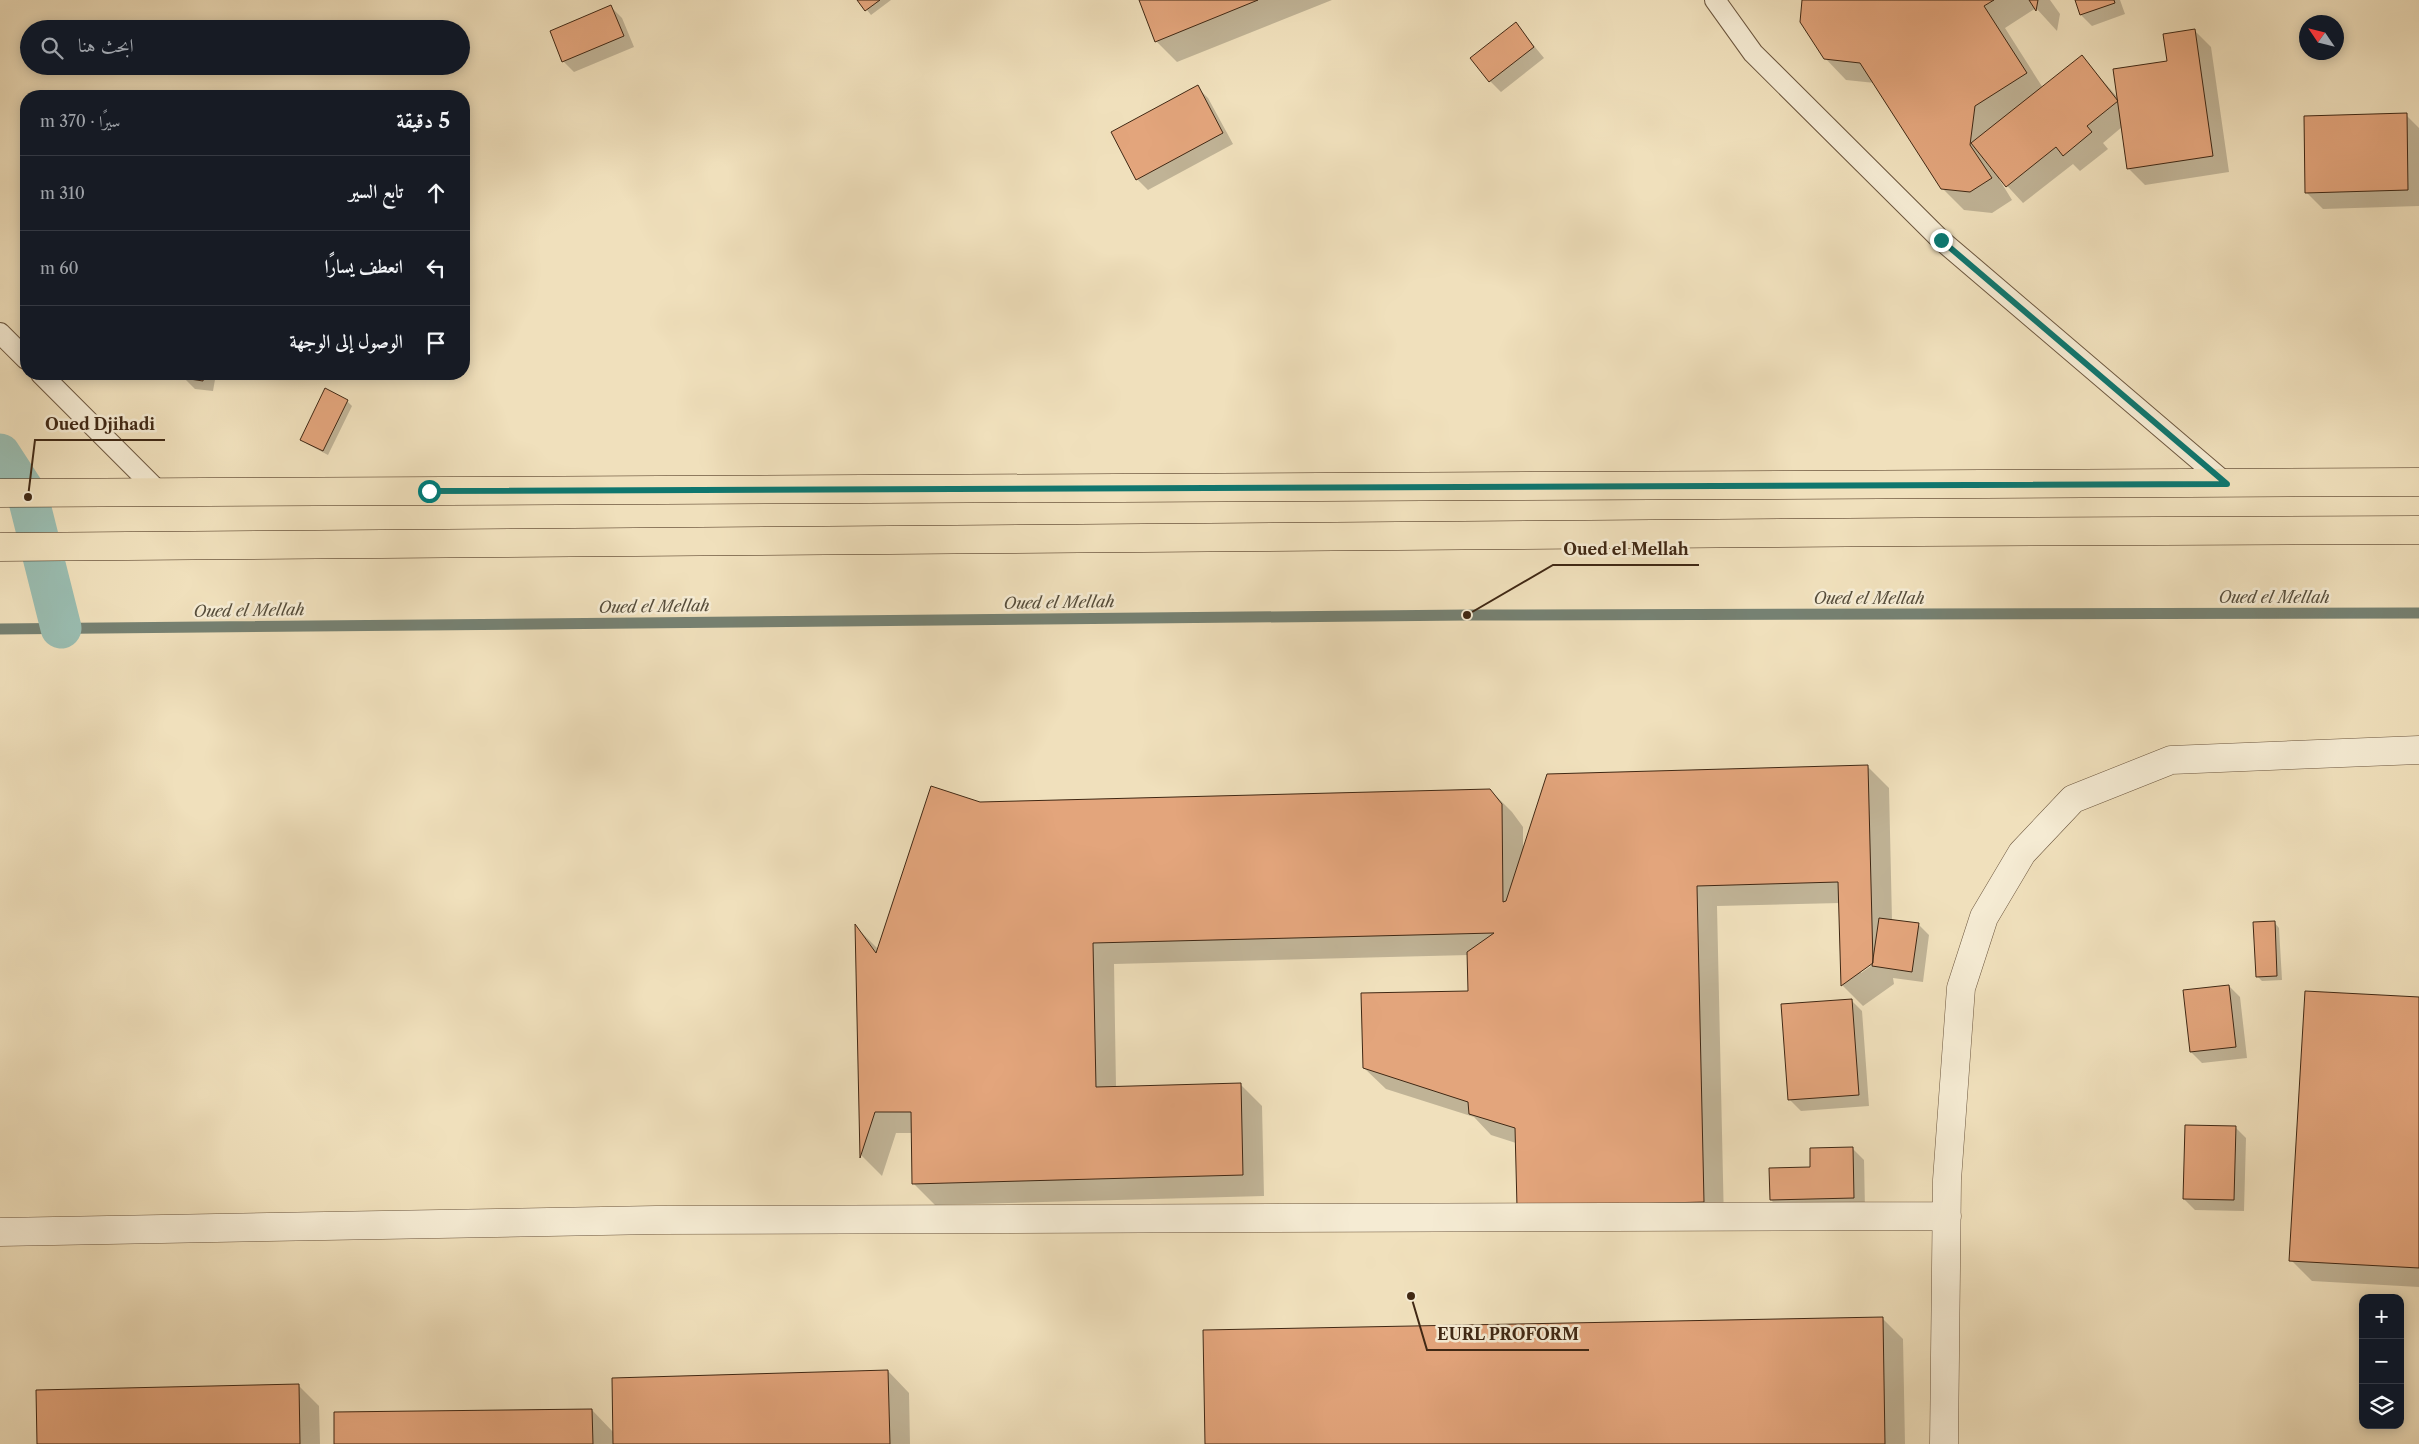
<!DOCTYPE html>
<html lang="ar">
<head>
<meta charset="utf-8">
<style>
  :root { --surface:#171b24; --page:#20242c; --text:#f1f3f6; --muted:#9ea1a6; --line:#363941 }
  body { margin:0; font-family:"Libre Caslon Text",Amiri,serif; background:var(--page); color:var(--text); direction:rtl }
  .controls { position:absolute; right:15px; bottom:15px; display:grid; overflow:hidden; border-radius:10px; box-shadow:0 2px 12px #0003 }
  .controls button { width:45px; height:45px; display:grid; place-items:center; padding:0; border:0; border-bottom:1px solid var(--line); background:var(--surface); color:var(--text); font:25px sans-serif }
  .compass { position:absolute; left:2299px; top:15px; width:45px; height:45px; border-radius:50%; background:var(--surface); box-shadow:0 2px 12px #0003; rotate:305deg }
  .stop { position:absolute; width:15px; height:15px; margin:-11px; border:4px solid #0f766e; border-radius:50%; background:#fff }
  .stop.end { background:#0f766e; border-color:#fff; box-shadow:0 1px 5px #0008 }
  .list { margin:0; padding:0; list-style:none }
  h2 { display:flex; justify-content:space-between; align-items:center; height:65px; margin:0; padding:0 20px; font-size:21px }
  h2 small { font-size:16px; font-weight:400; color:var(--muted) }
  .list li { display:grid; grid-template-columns:32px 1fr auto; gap:15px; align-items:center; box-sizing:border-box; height:75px; padding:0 20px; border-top:1px solid var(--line) }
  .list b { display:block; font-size:19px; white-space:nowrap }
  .list em { font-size:16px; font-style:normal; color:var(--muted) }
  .icon { flex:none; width:28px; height:28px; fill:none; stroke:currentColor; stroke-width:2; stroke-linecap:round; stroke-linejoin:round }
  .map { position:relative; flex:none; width:2419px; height:1444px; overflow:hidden; direction:ltr }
  .search { position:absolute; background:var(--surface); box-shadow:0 2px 12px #0003; left:20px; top:20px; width:450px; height:55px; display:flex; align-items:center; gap:12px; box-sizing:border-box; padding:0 18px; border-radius:28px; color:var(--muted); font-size:19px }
  .panel { position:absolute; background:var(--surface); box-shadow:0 2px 12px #0003; left:20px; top:90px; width:450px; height:290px; border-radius:20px; direction:rtl }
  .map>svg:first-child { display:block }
</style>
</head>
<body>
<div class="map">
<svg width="2419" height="1444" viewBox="0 0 2419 1444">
  <rect width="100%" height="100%" fill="#f0e0bc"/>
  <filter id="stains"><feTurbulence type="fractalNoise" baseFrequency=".004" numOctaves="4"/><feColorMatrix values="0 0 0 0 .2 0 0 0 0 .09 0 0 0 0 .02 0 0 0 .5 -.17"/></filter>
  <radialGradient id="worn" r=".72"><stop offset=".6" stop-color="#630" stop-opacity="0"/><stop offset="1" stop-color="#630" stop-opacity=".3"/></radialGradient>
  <path fill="#0003" fill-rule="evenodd" d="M859,0H891L871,15Z
    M1140,0H1332L1177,62L1156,41Z
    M1803,0H2050L2060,14L2057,31L2036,8L2005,28L2043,88L2082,57L2118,98L2169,62L2194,30L2211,47L2229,172L2145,185L2128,168L2122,127L2103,143L2108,149L2080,171L2073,164L2023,203L2000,178L1999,179L2012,200L1992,213L1964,210L1942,188L1875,83L1846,80L1825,58Z
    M2076,0H2120L2125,14L2092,26L2081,15Z
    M611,7L622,18L634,47L574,72L563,61Z
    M1516,24L1544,58L1501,92L1490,81Z
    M1197,87L1208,98L1233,144L1148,190L1137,179Z
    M2406,115L2419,128V206L2323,209L2307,193Z
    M185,374H216L213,391L195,389L184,378Z
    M347,401L352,406L328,455L307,444L301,439Z
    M1868,767L1889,788L1892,921L1918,924L1929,935L1923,982L1893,978L1894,984L1863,1006L1842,985L1840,903L1717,906L1724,1223L1539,1228L1516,1143L1491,1135L1474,1117L1386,1089L1364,1068L1469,992V955L1114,964L1116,1087L1240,1084L1262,1106L1264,1196L935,1205L913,1183V1133H896L882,1176L862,1156L856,927L879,950L980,803L1490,790L1512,812L1523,827V851ZM1877,959L1878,961L1861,973V970Z
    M2274,922L2279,928L2282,980L2262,981L2257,976Z
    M2229,986L2240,997L2247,1058L2202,1063L2191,1052Z
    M2419,998V1287L2312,1281L2291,1260Z
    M1851,1000L1862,1011L1869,1106L1801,1111L1790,1100L1783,1005Z
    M2235,1127L2246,1138L2244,1211L2195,1210L2184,1199Z
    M1853,1149L1864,1160L1865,1209L1782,1211L1771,1200L1812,1168Z
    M1882,1318L1903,1339L1905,1444H1206Z
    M888,1371L909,1393L910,1444H335L592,1410L614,1433Z
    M298,1385L319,1406L320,1444H38Z"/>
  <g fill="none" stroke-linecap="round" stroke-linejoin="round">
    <path stroke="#768172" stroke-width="11" d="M0,629L1467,615L2419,613"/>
    <path stroke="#9abdb1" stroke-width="41" d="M0,454L28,497L61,628"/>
  </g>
  <path fill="#e3a57c" stroke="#402814" d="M857,0H880L865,11Z
    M1139,0H1258L1155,42Z
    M1802,0H1994L1984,6L2027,73L1975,106L1970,145L1992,178L1970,192L1941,189L1860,63L1824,59L1800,22Z
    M2029,0H2038L2036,11Z
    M2075,0H2114L2115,3L2080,15Z
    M611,5L624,36L562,62L550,31Z
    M1516,22L1534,47L1489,82L1470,58Z
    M2195,29L2213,156L2127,169L2113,69L2167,61L2163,34Z
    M2082,55L2118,101L2087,126L2092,132L2063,156L2056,147L2006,187L1971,143Z
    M1198,85L1223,133L1136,180L1111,132Z
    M2407,113L2408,190L2305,193L2304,116Z
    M184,374H204L203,381L183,378Z
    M325,388L348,400L323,451L300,440Z
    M1868,765L1873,963L1841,986L1838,882L1697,886L1704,1202L1517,1207L1515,1128L1469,1114L1468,1102L1363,1068L1361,993L1468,991L1467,952L1494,933L1093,943L1096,1087L1241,1083L1243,1175L912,1184L911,1112H875L860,1158L855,924L876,953L931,786L980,802L1490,789L1502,804L1503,902L1506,901L1547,774Z
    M1879,918L1919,923L1912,972L1872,966Z
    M2275,921L2277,976L2256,977L2253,922Z
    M2229,985L2236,1047L2190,1052L2183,990Z
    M2305,991L2419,997V1268L2289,1261Z
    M1852,999L1859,1095L1788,1100L1781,1004Z
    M2185,1125L2236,1126L2234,1200L2183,1199Z
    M1853,1147L1854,1198L1770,1200L1769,1168L1810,1167V1148Z
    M1883,1317L1885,1444H1205L1203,1330Z
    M888,1370L890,1444H613L612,1378Z
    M299,1384L300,1444H37L36,1390Z
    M592,1409L593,1444H334V1412Z"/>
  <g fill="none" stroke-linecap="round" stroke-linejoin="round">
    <defs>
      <path id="service" d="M1715,0L1753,53L1941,240L2227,484
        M0,333L26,359
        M41,374L160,493"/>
      <path id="minor" d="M0,1232L656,1220L1947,1216
        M1944,1444L1947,1180L1961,988L1984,917L2022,853L2073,799L2171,760L2419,750"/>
      <path id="primary" d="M0,493L2419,482
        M0,547L1917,532L2419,530"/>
    </defs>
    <use href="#service" stroke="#6c563e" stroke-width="22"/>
    <use href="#minor" stroke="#6c563e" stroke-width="29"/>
    <use href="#primary" stroke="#402814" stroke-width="29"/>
    <use href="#service" stroke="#f5ebd3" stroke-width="20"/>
    <use href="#minor" stroke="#f5ebd3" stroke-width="28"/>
    <use href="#primary" stroke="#f0e0bc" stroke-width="28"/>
  </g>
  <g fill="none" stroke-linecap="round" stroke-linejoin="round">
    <path stroke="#0f766e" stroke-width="6" d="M429,491L2227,484L1941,240"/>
  </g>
  <g text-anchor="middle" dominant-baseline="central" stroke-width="5" stroke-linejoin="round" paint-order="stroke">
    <g font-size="16" font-style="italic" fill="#564d3b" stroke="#f5ebd3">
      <text x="2274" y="597">Oued el Mellah</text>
      <text x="1869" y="598">Oued el Mellah</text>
      <text transform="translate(1059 602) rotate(-1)">Oued el Mellah</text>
      <text transform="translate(654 606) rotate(-1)">Oued el Mellah</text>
      <text transform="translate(249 610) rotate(-1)">Oued el Mellah</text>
    </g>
  </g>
  <path fill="none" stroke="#402814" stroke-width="2" d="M28 497L35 440H165M1467 615L1553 565H1699M1411 1296L1427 1350H1589"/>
  <g fill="#402814" stroke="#f5ebd3" stroke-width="2">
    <circle cx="28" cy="497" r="5"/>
    <circle cx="1467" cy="615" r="5"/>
    <circle cx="1411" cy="1296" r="5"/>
  </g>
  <g font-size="16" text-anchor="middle" font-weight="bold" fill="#402814" stroke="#f5ebd3" stroke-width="5" stroke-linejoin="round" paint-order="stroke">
    <text x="100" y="430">Oued Djihadi</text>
    <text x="1626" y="555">Oued el Mellah</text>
    <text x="1508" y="1340">EURL PROFORM</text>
  </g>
  <rect width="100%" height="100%" filter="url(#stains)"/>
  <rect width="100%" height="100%" fill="url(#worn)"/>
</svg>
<div class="controls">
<button>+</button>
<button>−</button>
<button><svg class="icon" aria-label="layers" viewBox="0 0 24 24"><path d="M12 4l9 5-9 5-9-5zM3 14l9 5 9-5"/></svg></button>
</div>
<svg class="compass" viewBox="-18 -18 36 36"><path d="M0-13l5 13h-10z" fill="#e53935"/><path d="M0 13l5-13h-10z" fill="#9ea1a6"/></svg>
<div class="stop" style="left:429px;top:491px"></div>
<div class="stop end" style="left:1941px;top:240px"></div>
<div class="search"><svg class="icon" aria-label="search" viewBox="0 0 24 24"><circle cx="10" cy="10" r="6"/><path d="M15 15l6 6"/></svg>ابحث هنا</div>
<section class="panel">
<h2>5 دقيقة<small>سيرًا · 370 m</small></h2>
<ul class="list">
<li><svg class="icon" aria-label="ahead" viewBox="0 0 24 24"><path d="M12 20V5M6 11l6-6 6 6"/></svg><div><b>تابع السير</b></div><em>310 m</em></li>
<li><svg class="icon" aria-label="left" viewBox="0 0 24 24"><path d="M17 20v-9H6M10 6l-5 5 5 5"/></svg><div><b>انعطف يسارًا</b></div><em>60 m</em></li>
<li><svg class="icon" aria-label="arrive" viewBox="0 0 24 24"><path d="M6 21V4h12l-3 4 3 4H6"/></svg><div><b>الوصول إلى الوجهة</b></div></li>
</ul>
</section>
</div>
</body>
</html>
